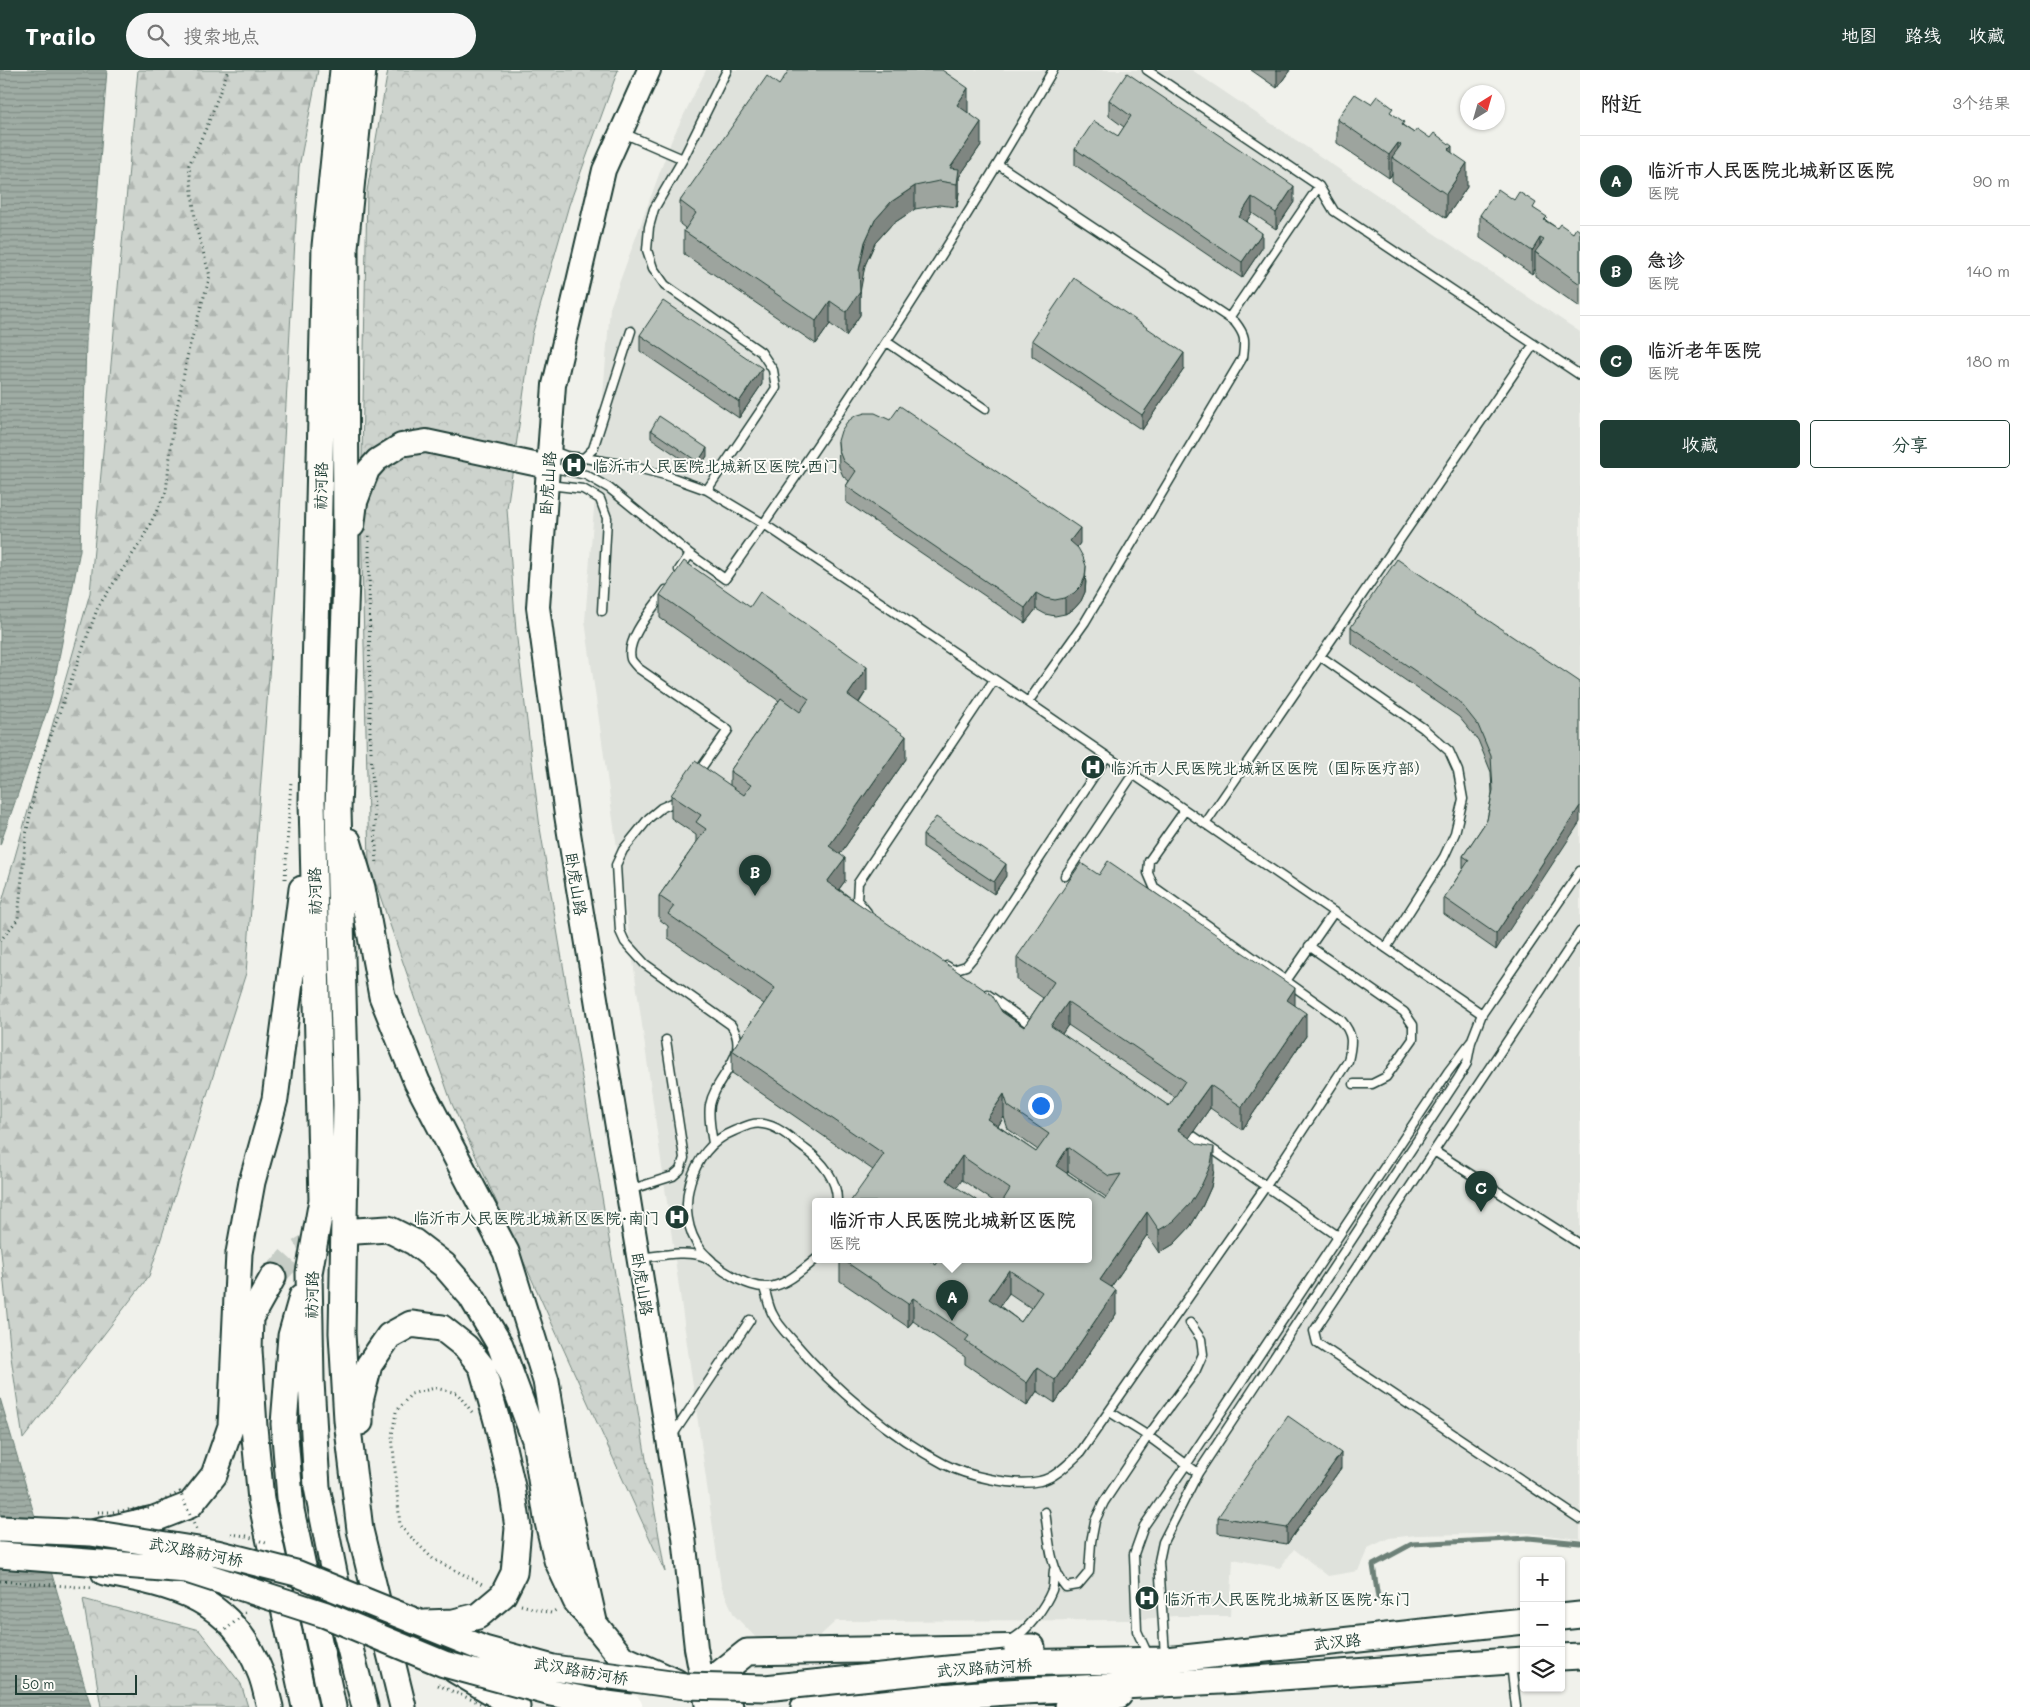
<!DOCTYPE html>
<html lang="zh">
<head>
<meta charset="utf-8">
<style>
  :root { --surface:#fff; --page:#f6f6f6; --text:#222; --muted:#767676; --line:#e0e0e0; --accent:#1f3d34 }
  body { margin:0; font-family:Mali,"LXGW WenKai TC",sans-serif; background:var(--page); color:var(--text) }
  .controls { position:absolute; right:15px; bottom:15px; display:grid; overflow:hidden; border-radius:5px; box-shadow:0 1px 4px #0004 }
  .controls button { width:45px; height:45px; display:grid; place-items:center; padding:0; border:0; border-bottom:1px solid var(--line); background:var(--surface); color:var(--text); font:25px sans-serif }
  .compass { position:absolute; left:1460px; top:15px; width:45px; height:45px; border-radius:50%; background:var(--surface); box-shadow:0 1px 4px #0004; rotate:37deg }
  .scale { position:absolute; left:15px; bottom:12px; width:122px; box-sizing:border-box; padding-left:5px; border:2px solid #1f3d34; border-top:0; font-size:14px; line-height:18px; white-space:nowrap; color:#1f3d34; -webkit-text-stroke:4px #fdfcf7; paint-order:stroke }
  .you { position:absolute; left:1040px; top:1035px; width:18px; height:18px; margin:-12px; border:4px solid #fff; border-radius:50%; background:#1a73e8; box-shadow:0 0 0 8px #1a73e833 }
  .badge { display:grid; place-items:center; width:32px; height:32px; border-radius:50%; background:var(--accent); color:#fff; font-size:16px; font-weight:700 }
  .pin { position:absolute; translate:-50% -41px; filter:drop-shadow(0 1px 2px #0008) }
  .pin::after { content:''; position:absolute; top:26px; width:18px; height:15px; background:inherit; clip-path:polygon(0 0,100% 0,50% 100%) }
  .popup { position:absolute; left:812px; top:1128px; width:280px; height:65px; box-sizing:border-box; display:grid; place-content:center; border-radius:5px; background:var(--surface); filter:drop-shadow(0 1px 4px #0005); font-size:16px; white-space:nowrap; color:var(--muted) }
  .popup b { font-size:19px; color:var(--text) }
  .popup::after { content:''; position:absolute; left:50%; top:100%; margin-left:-10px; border:10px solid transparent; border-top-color:var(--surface) }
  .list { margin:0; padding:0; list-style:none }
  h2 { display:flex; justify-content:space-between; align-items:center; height:65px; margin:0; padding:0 20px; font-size:21px }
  h2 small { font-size:16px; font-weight:400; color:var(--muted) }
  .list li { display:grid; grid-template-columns:32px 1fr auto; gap:15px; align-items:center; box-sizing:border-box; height:90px; padding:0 20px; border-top:1px solid var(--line) }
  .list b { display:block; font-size:19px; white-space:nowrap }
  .list p { margin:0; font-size:16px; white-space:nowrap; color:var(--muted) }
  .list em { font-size:16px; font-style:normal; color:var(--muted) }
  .actions { display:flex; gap:10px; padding:15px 20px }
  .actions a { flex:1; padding:11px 0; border:1px solid var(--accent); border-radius:5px; text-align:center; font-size:18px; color:var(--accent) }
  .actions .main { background:var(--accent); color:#fff }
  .icon { flex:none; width:28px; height:28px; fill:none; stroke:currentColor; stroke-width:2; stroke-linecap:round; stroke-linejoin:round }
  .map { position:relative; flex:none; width:1580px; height:1637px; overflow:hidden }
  header { display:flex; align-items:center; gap:30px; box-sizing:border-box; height:70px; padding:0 25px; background:var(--accent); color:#fff }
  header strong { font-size:24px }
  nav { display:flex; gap:28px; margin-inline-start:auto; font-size:18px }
  .search { width:350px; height:45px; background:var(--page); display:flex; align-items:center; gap:12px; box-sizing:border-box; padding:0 18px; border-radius:28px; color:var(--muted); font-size:19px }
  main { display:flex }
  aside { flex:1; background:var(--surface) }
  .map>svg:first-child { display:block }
</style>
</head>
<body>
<header>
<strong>Trailo</strong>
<div class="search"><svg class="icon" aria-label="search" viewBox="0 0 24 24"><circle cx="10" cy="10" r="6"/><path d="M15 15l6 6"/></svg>搜索地点</div>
<nav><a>地图</a><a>路线</a><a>收藏</a></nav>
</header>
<main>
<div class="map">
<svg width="1580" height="1637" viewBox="0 0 1580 1637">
  <defs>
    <pattern id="forest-firs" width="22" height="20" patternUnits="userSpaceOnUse" patternTransform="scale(1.25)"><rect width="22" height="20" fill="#cdd3cd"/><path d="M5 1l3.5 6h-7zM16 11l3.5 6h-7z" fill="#b0b6b1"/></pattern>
    <pattern id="park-crowns" width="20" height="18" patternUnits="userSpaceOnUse" patternTransform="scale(1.25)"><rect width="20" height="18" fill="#cdd3cd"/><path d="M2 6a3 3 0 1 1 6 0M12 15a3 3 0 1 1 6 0" fill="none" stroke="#b0b6b1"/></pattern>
    <pattern id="water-rules" width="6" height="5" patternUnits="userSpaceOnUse" patternTransform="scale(1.25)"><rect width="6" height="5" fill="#9faca4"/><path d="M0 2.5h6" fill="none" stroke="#818d86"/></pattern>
  </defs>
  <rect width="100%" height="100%" fill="#f0f1eb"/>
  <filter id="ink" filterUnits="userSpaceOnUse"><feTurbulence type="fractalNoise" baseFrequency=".02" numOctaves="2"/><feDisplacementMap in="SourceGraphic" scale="10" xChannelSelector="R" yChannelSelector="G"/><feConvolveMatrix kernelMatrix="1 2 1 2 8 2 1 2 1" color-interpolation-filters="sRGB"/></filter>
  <g filter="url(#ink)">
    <path fill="#dfe2dc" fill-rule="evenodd" d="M706,0H1192L1580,262V1469L1528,1463L1417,1465L1389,1468L1368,1478L1358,1501L1328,1506L1294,1479L1280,1498L1233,1489L1230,1546H1175L1132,1550L836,1551L810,1575L761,1573L734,1545L721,1515L585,551L610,238L672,69ZM816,1132H1088V1190H816Z"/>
    <path fill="url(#forest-firs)" stroke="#768880" d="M138,0H318L299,97L276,516L246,903L149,1206L23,1369L11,1287L0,1170V839L90,523Z"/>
    <path fill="url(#park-crowns)" stroke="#768880" d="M388,0H618L569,135L532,265L507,439L516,561L540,758L665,1502L452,1034L369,794L361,442L367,121Z
      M83,1529L199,1560L241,1614L248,1637H101Z"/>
    <path fill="url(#water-rules)" stroke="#6c8077" d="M0,0H107L86,273L80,480L51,629L0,775Z
      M0,1328L91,1637H0Z"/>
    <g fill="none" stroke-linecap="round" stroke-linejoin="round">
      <path stroke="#6c8077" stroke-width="5" d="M1378,1528L1373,1495L1412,1474L1529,1468L1580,1473"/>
      <path stroke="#c6cdc6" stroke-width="25" stroke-dasharray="25 12" stroke-linecap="butt" d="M273,1207L291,1187L326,1164L356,1161"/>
      <defs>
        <path id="lane" d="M1147,0L1319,116L1334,141L1580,305
          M623,63L683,89
          M999,95L1235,252C1246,266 1245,270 1243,287L1085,552L1028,632
          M1229,248L1319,116
          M887,272L985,339
          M550,380L566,386L584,388L593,379L631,261
          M584,388L622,394L665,405L707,420L764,454L1028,632L1482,944L1471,972L1467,993L1459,1007L1198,1403L1163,1472L1159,1491L1165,1586
          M550,397L586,405L609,418L690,484
          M549,415L583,419L600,429L607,448L602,541
          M707,420L776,318L773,300L761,282L665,215L653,198L647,180L649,157L654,139L683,89L727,0
          M679,500L690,484L725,509C841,344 953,175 1053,0
          M666,520C655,536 625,569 631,589C632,592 636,595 638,598L728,660L697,704
          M1320,586L1423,658L1449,681L1458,701L1463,729L1455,763L1444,787L1386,878
          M679,730L661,738L649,748L623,780L616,795L620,861L625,872L645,894L731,955C752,985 716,1005 710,1035C708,1047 711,1061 713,1073
          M1205,754L1534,274
          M1065,806L1133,704
          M867,842L857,830L858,813L994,610
          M1580,862L1314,1261L1317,1273L1580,1449
          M1309,876L1404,942L1413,955V969L1386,1007L1372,1014H1354
          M947,896L953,900L966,896L978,882L1107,686
          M1286,911L1334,842
          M987,924L1035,958
          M1482,944L1580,801
          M1183,1059L1338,1166
          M1434,1081L1580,1174
          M629,1120L673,1106L680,1100L684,1088L666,970
          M640,1188C659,1186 684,1180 702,1186C711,1189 717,1196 724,1201C767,1228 780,1219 816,1189
          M712,1191C708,1187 704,1184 701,1180C672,1142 690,1078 734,1061C744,1057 752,1052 763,1054C779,1056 793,1070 805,1079C822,1091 838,1110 837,1132
          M764,1218C767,1226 768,1235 772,1243C777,1254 787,1264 795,1273C833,1318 892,1367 944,1394C967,1406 1014,1417 1040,1411C1055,1408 1069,1393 1080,1383L1266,1116L1348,991C1352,973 1354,965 1341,950L1154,817L1148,803L1149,791L1185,740
          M1110,1342L1148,1366L1198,1403
          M672,1366L750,1250
          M1045,1442C1049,1466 1049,1498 1066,1517L1078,1515L1089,1502L1091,1472L1095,1451L1104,1432L1148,1366L1195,1302L1203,1284L1201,1269L1190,1253
          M1013,1569C1029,1559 1045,1537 1052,1520C1054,1514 1053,1506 1054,1500
          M1148,1585L1137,1561L1134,1484L1144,1456L1186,1395L1448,1002L1470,973
          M1511,1594L1516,1637"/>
        <path id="secondary" d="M649,0L604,100L554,315L538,537L566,745L684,1467L696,1578L707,1637
          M353,456L356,432L368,400L377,390L401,375L426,371L548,397"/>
        <path id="primary" d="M343,0L325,176L312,732L322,1130L309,1203L311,1311L317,1417L346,1563L365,1637
          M363,0L345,177L346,509L338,740L346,1035L342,1263L347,1350L360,1460L403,1637
          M348,771L362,818L382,926L417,1012L506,1182L546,1311L562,1409L595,1556
          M356,1161L388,1159L414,1172L444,1195L471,1226L500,1275L535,1370L547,1448L557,1490L576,1531L622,1588L676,1612
          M273,1207L250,1248L249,1280L254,1357L261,1430L305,1637
          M302,1227L291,1266L284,1354L291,1440L333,1637
          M360,1352V1331L369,1295L389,1266L411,1254L442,1258L466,1277L482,1297L497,1351L512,1417
          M92,1463L154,1449L190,1435L214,1405L231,1356L239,1183L252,1112L275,1029L302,819
          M104,1502C176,1516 232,1527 261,1604C265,1614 267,1626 270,1637
          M1561,1547L1580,1545
          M1561,1587L1580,1586
          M1006,1593L1166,1590L1524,1551
          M455,1600L517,1637
          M730,1637L703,1617L747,1582L1032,1577
          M804,1637L1006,1622L1240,1610L1524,1590
          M1068,1637L1084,1636L1119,1625"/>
      </defs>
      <use href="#lane" stroke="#1f3d34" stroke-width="11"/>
      <use href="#secondary" stroke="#1f3d34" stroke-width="26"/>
      <use href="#primary" stroke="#1f3d34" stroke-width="29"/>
      <path stroke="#1f3d34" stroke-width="3" stroke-dasharray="1 4" stroke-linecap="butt" d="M369,466L370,661L377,795
        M285,809L291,711
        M0,871L18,849L26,765L40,695L98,537L142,470L166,422L173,359L189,278L210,206L196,157L189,95L208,54L228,0
        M472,1342L457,1323L435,1318L411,1324L396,1342L392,1365L400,1456L433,1489L484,1515
        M0,1511L92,1518
        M521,1535L551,1543L558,1539"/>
      <use href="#lane" stroke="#fdfcf7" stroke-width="8"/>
      <use href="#secondary" stroke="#fdfcf7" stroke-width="22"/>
      <use href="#primary" stroke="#fdfcf7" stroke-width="25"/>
      <defs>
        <path id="primary-bridge" d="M0,1459L91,1463L217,1483L296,1503L484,1579L553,1598L685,1616L765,1618L1006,1593
          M0,1485L187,1500L326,1545L444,1594L551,1623L607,1634L630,1637
          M425,1553L454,1552L478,1546L503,1525L514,1503L518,1458L512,1417"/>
      </defs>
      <use href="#primary-bridge" stroke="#1f3d34" stroke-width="29" stroke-linecap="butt"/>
      <path stroke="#1f3d34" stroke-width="3" stroke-dasharray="1 4" stroke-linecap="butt" d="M98,1442H112L151,1437L180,1422L196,1459
        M231,1464L246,1466L266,1473
        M222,1563L246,1542H248
        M438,1615L489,1637"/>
      <use href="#primary-bridge" stroke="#fdfcf7" stroke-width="25"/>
    </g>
    <path fill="#9da49e" stroke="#1f3d34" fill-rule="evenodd" d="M1251,0H1290L1277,18Z
      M779,15L968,42V43L981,75L959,107V122L957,137L939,135L915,139L891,155L875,173L865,195L860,219V245L846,266L830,254L816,274L684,184V161L685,158L680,154V131Z
      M1109,30L1294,132L1276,159L1252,143L1246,152L1262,178L1242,208L1075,95V79L1118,66L1124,57L1109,46Z
      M1371,34L1393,44L1404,56L1414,63L1452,83L1467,117L1446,148L1392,111V104L1389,108L1337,73V49Z
      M1514,130L1536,140L1547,151L1557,158L1573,163L1580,161V237L1535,206V199L1532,204L1480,168V145Z
      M640,265L762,314L739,348L640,281Z
      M1032,270L1184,299L1142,360L1032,286Z
      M651,360L707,386L698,400L651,368Z
      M838,371L1080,473L1077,477L1086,512L1085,522L1081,531L1074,539L1065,544L1055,546L1045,544L1036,539L1025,553L846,432V416L849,411L843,406L839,397Z
      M660,525L867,620L859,633L906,689L840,784L845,811L839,819L1002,942L1024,957L1043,928L1017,910V887L1295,935L1306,966L1242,1060L1210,1038L1191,1065L1189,1068L1214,1100L1211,1117L1202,1137L1190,1157L1174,1174L1159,1183L1147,1165L1111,1217L1116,1244L1055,1333L1037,1321L1027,1336L965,1294V1287L913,1251L908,1257L840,1211V1190H929L936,1195L1088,1190V1132H995L962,1110L873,1100L732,1003V980L764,934L668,868V856L659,849V826L696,773V765L671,748V725L730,715V701L779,631L660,548ZM1068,955L1175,1027L1169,1036L1062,964ZM1004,1047L1008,1059L1038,1080L1036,1082L998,1056ZM1068,1101L1106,1127L1105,1129L1067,1103ZM1009,1223L1031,1238L1021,1252L1000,1236Z
      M1351,557L1580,612L1496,880L1444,844V828L1463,799V786L1487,750L1492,723L1491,702L1478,670L1459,647L1351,573Z
      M923,765L1006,806L994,824L923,777Z
      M1341,1398L1287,1474L1218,1463V1447Z"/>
    <path fill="#7f8681" stroke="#1f3d34" d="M1277,0H1290L1277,18Z
      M968,18V42L957,59V35Z
      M981,52V75L959,107V122L957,137V114L950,98Z
      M1398,73V91L1392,87V104L1389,108V85Z
      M1452,76V99L1448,80Z
      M1467,93V117L1446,148V124Z
      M915,116V139L891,155L875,173L865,195L860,223V222V245L846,266V242L859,200L865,172L875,150L891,132Z
      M1294,116V132L1276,159V143Z
      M1252,127V143L1239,163V147Z
      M1262,163V178L1242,208V192Z
      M1540,168V186L1535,182V199L1532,204V181Z
      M830,231V254L816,274V251Z
      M1184,283V299L1142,360V345Z
      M762,298V314L739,348V332Z
      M707,378V386L698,400V392Z
      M1080,458V473L1070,487V471Z
      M1086,496L1085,522L1081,531L1074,539L1065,544V528Z
      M1036,523V539L1025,553V538Z
      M867,597V620L848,648V625Z
      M906,666V689L829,800V776Z
      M1580,736V752L1496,880V864Z
      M845,788V811L827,835V812Z
      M1006,794V806L994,824V812Z
      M1295,918V942L1287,930Z
      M1068,932V955L1051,980V956Z
      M1306,943V966L1242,1060V1037Z
      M1210,1015V1038L1178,1084V1060Z
      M1004,1024V1047L987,1072V1049Z
      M1068,1077V1101L1056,1119V1096Z
      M1214,1077V1100L1211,1117L1202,1137L1190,1157L1174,1174L1159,1183V1160Z
      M962,1086V1110L947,1132L946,1110Z
      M1147,1142V1165L1100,1233V1210Z
      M1009,1200V1223L989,1252V1229Z
      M1116,1220V1244L1055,1333V1310Z
      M913,1228V1251L908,1257V1234Z
      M1037,1298V1321L1027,1336V1313Z
      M1341,1383V1398L1287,1474V1458Z"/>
    <path fill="#b6bfb8" stroke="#1f3d34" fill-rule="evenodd" d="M789,0H942L968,18L957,35L981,52L950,98L959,99L957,114L939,111L915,116L891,132L875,150L865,172L859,200L860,222L846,242L830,231L816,251L684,161L696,143L680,131L767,6L779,15Z
      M1127,3L1294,116L1276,143L1252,127L1239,147L1262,163L1242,192L1075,79L1094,51L1118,66L1131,46L1109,30Z
      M1355,24L1371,34L1377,26L1393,38L1390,42L1404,52L1402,55L1414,63L1417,59L1430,68L1434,63L1452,76L1448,80L1467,93L1446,124L1392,87L1401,75L1398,73L1389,85L1337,49Z
      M1498,119L1514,130L1519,122L1536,133L1533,138L1547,147L1544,150L1557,158L1560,154L1573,163L1576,158L1580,161V214L1535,182L1544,170L1540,168L1532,181L1480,145Z
      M1074,208L1184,283L1142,345L1032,270Z
      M663,231L762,298L739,332L640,265Z
      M900,336L1080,458L1070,471L1078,478L1083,487L1086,496L1085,507L1081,516L1074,523L1065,528L1055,530L1045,528L1036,523L1025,538L846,416L856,401L843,391L839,381L838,371L841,361L847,352L855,346L865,343H875L890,350Z
      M659,346L707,378L698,392L651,360Z
      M1397,489L1580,612V736L1496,864L1444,828L1469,790L1463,786L1487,750L1493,720L1491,686L1478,655L1459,631L1351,557Z
      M684,491L750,537L760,522L867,597L848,625L906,666L829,776L845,788L827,812L992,925L1002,942L1024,957L1054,912L1017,887L1081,793L1099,805L1108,791L1295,918L1287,930L1306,943L1242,1037L1210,1015L1191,1041L1178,1060L1198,1074L1214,1077L1211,1094L1202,1114L1190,1134L1174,1151L1159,1160L1147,1142L1100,1210L1116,1220L1055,1310L1037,1298L1027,1313L965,1271L969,1266L913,1228L908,1234L843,1190H929L936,1195L939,1190H1088V1132H1002L1010,1119L962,1086L946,1110L979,1132H850L884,1084L732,980L775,918L668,844L674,836L659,826L706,759L696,752L701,745L671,725L695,691L744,725L751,715L730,701L781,628L800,642L809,629L660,525ZM1068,932L1185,1011L1169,1036L1051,956ZM1004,1024L1008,1036L1049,1064L1036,1082L987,1049ZM1068,1077L1109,1106L1121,1104L1105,1129L1056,1096ZM1009,1200L1042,1222L1021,1252L989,1229Z
      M936,747L1006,794L994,812L923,765Z
      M1288,1346L1341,1383L1287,1458L1218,1447Z"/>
  </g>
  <defs>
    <symbol id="hospital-disc" viewBox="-11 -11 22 22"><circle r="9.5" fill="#1f3d34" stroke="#fdfcf7"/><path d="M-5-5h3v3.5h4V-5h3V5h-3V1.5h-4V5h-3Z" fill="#fff"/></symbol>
  </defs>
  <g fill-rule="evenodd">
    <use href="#hospital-disc" x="560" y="381" width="28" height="28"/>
    <use href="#hospital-disc" x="1079" y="683" width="28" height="28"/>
    <use href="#hospital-disc" x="663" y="1133" width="28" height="28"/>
    <use href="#hospital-disc" x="1133" y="1514" width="28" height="28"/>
  </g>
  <g text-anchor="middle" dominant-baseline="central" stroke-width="4" stroke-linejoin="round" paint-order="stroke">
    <g font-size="16" fill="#1f3d34" stroke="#fdfcf7" text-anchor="start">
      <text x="592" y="395">临沂市人民医院北城新区医院·西门</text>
      <text x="1110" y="697">临沂市人民医院北城新区医院（国际医疗部）</text>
      <text x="660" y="1147" text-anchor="end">临沂市人民医院北城新区医院·南门</text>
      <text x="1164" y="1528">临沂市人民医院北城新区医院·东门</text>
    </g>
    <g font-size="16" fill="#1f3d34" stroke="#fdfcf7">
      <text transform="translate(547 413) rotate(-86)">卧虎山路</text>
      <text transform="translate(320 416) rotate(-89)">祊河路</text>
      <text transform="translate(577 814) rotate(81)">卧虎山路</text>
      <text transform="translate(314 821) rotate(-91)">祊河路</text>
      <text transform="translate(643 1214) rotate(81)">卧虎山路</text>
      <text transform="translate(311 1225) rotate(-89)">祊河路</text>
      <text transform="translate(196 1481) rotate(11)">武汉路祊河桥</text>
      <text transform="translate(1337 1571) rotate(-6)">武汉路</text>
      <text transform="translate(984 1597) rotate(-4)">武汉路祊河桥</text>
      <text transform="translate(581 1600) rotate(10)">武汉路祊河桥</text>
    </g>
  </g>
</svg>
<div class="controls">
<button>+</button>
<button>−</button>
<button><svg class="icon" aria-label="layers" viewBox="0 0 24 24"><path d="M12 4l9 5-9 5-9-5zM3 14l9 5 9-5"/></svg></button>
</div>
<svg class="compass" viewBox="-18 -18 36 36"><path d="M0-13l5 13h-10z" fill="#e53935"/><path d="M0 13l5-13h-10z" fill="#767676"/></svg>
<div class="scale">50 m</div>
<div class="you"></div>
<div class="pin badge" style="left:952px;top:1251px">A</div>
<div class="popup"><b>临沂市人民医院北城新区医院</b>医院</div>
<div class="pin badge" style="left:755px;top:826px">B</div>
<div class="pin badge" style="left:1481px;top:1142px">C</div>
</div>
<aside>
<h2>附近<small>3个结果</small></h2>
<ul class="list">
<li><span class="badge">A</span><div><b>临沂市人民医院北城新区医院</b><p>医院</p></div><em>90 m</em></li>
<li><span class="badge">B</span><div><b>急诊</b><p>医院</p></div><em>140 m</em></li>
<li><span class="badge">C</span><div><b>临沂老年医院</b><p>医院</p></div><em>180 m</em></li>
</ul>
<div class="actions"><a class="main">收藏</a><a>分享</a></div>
</aside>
</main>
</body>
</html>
